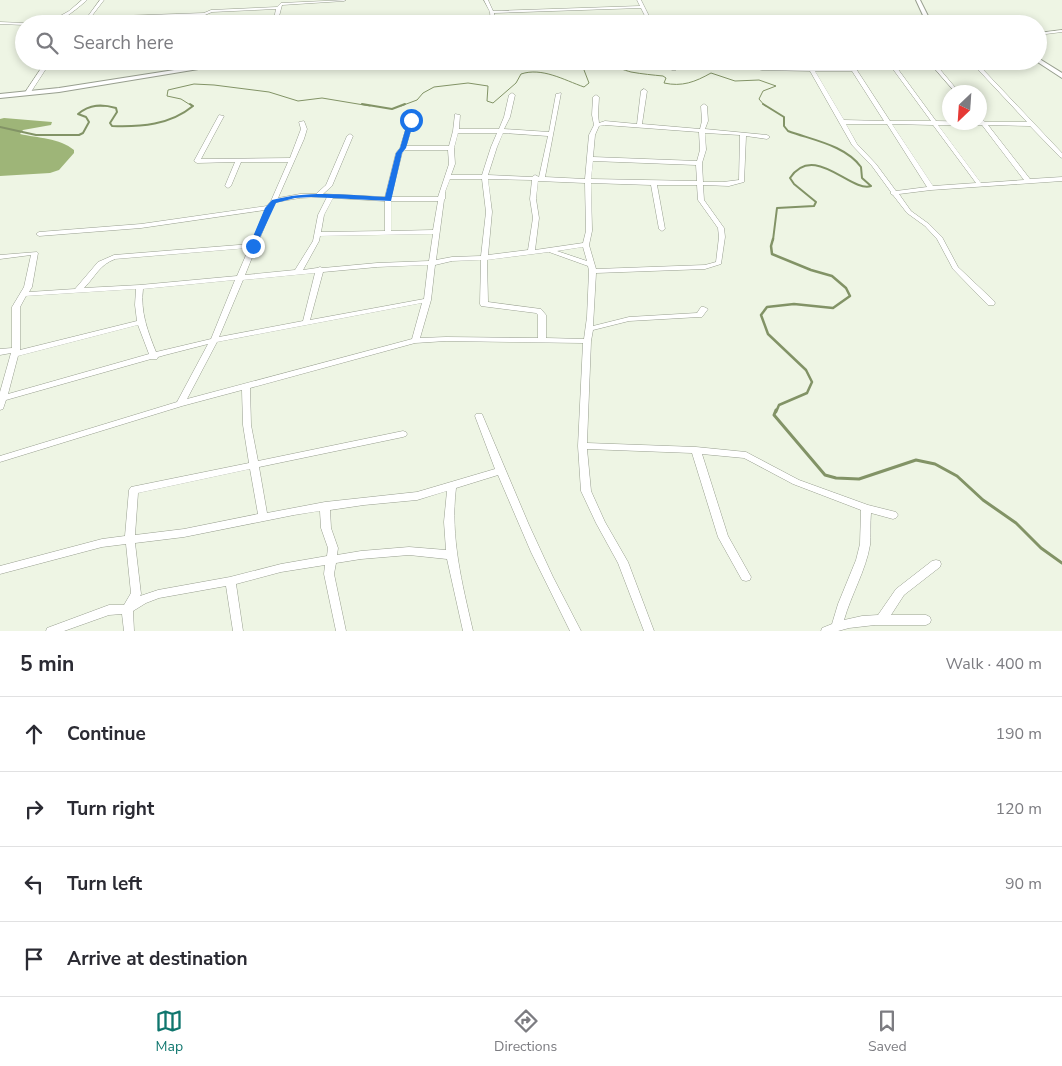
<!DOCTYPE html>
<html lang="en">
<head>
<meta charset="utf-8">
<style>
  :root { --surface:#fff; --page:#f2f2f3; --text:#2b2b33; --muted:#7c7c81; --line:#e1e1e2; --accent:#0f766e }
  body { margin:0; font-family:"Nunito Sans",sans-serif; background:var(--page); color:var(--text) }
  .compass { position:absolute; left:942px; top:85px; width:45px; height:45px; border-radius:50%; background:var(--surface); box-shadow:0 2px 8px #0003; rotate:205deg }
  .stop { position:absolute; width:15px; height:15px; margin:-11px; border:4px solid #1a73e8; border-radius:50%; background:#fff }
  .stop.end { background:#1a73e8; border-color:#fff; box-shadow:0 1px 5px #0008 }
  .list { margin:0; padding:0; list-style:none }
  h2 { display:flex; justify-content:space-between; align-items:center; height:65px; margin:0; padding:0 20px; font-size:21px }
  h2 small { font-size:16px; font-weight:400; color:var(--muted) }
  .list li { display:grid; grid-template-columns:32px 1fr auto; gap:15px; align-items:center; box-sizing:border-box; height:75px; padding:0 20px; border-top:1px solid var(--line) }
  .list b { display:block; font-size:19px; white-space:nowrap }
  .list em { font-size:16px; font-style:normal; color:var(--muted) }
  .icon { flex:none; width:28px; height:28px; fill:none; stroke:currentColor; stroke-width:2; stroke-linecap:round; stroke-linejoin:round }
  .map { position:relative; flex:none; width:1062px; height:631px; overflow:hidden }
  .search { position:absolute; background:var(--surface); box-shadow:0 2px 8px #0003; left:15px; right:15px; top:15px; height:55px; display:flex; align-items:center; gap:12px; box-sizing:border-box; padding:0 18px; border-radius:28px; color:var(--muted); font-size:19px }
  .sheet { height:365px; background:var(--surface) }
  nav { display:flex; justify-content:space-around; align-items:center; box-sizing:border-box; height:70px; border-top:1px solid var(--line); background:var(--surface); font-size:14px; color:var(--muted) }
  nav a { display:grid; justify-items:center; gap:2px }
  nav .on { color:var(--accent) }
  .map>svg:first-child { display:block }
</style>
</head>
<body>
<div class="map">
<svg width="1062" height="631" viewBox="0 0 1062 631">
  <rect width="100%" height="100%" fill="#eef5e4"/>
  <path fill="#9eb578" d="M4,118L52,122L51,125L23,130L20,134C37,138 60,138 74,150V153L59,170L50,173L0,176V119Z"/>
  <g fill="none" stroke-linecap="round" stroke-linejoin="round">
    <path stroke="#829366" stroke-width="1" d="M95,106H104
      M192,106L181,99L167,96L168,90L194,84L214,85L269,92L298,101L322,98L370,106
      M401,106L417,100L423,93L434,87L468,83L488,86L487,101L493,103L516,83L521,74C542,67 564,80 584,87L589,83L584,70L585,66C601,59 616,68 631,72C642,74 653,75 663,76L666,78L664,83C682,87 695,82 711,73L735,81L759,80L776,86L763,91L759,99L765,106"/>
    <path stroke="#829366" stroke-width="2" d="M362,104L392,109L405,104
      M763,104L784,117V126L788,131C812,140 845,145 861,167L862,178L871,186C851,193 814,142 790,178L794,184L816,202L814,206L777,208L773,240
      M0,127L36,135H79L83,133L89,122L86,117L78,114C90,104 102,104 116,108L117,112L110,123L112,126C141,127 170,125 193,106L190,104"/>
    <path stroke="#829366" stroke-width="2.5" d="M773,239L771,246L772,254L811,270L832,276L846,288L850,296L833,308L794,304L767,307L761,315L768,334L806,370L812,382L807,393L779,405L776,412"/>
    <path stroke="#829366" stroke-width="3" d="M776,410L774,415L825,475L836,478L859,479L916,460L935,464L957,476L983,500L1016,523L1041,548L1062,563"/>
    <defs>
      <path id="minor" d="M82,0H87C77,9 59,24 46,24L69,11Z
        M100,0H104L91,17L204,13L211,10L277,7L281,3L346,0L344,1L282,5L277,24H273L276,9L212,12L205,15L93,19L84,24H78L85,20Z
        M484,0H488L493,11L640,6L637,0H641L653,24H649L641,8L494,13L495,24H491L490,12Z
        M842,16H844L851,24H846L840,17Z
        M0,22L24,23L26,24H24V25L0,24Z
        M1062,30V32L1038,35V33Z
        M46,61H51L29,95H25L24,94Z
        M668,61H672L676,69V70H672Z
        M753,61H758L762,68H809L805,61H810L813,68L851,69L846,61H851L890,121H931L887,61H892L936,121L980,122V119L981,118L985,122H1027L970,61H975L1062,153V158L1060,157L1030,126L988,125L1030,179L1062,177V181L931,190L899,194L911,211L929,224L942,237L958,267L994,301L995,303L994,305H988L953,269L937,239L925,226L907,213L893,195L891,194V192L872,166L852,145L810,71L762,70L757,69ZM815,71H852L884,121L844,120ZM846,124H887L927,187L896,191L876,164L857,144ZM892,124L933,125L976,183L933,186ZM938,125H982L1024,180L981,183Z
        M928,61H933L959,92H955Z
        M644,89L647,91L642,124L700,129L702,121L701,106L704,104L707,106L708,121L705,129L767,135L770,137L767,139L746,136L744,182L729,186L703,185L704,200L724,228L725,237L721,264L705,269L596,273L593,326L629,317L697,313L701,307H704L708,309L702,317H699L629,321L593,330L591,341L587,443L696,447L746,452L799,480L868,505L896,512L898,515L896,518L893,519L871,513C870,523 871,535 870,545C866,570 851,595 844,620L862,616L878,615L896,589L932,561L936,560L940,561L941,564L940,567L904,595L891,615H926L930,617L931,620L930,623L926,625H875L849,628L838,631H821L822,628L832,624L838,604L856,560L860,544L861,510L793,484L744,458L702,454L728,536L751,577L750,580L746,581L742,580L718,537L692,453L587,449L591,491L605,522L628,562L654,631H644L618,563L596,523L581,491L578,446L583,343L446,341L415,343L250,388L251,425L258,461L403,431L406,432L407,434L406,436L403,437L259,467L267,513L325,502L417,492L495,469L475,416L476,414H482L529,525L553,577L581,631H570L531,552L498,475L456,488C450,537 462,583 473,631H463L447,559L409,555L361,559L336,563L334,574L346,631H336L324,574L325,565L281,572L236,584L243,631H233L226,586L159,598L146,603L133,611L134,631H124L122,614L109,615L64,631H46L47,628L109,605H124L131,593L126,544L102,547L0,574V566L102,539L125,536L129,490L131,487L249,463L243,425L242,390L182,406L0,462V456L177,402L208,344L165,355L158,357L157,359H151L6,400L3,409L0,410V392L11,353L0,355V349L12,348V307L24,287L31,255L0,259V255L37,252L38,253L32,287L29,292L75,289L98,262L114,255L251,244L265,210L141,228L39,236L36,234L39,232L141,224L267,206L271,201L288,162H241L231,186L228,188L225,186L235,162L197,163L194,161L219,115L224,116L201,159L290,158L301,129L299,122L304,121L307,129L304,139L278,198L300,194H316L326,185L347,136L350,134L353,136L332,186L323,194L385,197L396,153L400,148L409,119L414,120L406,146H449L453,131L455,114L460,115L459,129H499L504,117L509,95L512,93L515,95L510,117L504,129L549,132L556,94L561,93L545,177L585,179L589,135L594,125L592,115L593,97L596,95L599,97L598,115L599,123L605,121L637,124L641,91ZM605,125L699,132L700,150L697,161L593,157L595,135L599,126ZM458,133H497L491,147L482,175H451L455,164L454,148ZM503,133L548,136L539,177L535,175L532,177L488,175L497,147ZM705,133L740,135L739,180L723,182H703L702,163L706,150ZM405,150H448L449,164L438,197H391L402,153ZM593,161L696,165L697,181L591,179ZM450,179H482L486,212L481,256L452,257L436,260L444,200L445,199V192ZM488,179L532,180L530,199L533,218L528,250L488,255L492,212ZM538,181L585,183L586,231L583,243L535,250L539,218L536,199ZM591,183L651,185L659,229L662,231L665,229L657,185H697L698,200L718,228L719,237L716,262L705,265L596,269L589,245L592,231ZM327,197L318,215L313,241L295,270L245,275L272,208L276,202L300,198ZM333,198L385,201V231L321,232L324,215ZM391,201H438L433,230L391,231ZM433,234L429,261L377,263L323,268L320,267L317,268L303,270L319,241L320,236ZM583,247L587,261L557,251ZM249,248L237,276L140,285L84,288C96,276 99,265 115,259ZM549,252L588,266L589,271L587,317L584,339L546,338V315L541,309L488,302L487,260ZM481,260L480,304L481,306L536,313L538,315V338L446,337L420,338L431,300L435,265L452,261ZM428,265L424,299L310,320L323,272L377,267ZM315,273L303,321L219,337L243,280ZM235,280L211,339L156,352C148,332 140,312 143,289ZM136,289L135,305L137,321L20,350V307L26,296ZM422,303L412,339L187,399L217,342ZM138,325L149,354L8,394L18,356ZM250,469L258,514L184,529L135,535L138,493ZM447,491L444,522L446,550L409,547L361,551L337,555L338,548L331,528L330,510L364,505L417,500ZM320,511L321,528L328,548L327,556L281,564L230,577L158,590L140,596L141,594L135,543L184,537L294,515Z"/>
      <path id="tertiary" d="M916,0H920L932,24H927Z
        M1038,58L1062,73V78L1036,61H1038Z
        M232,61H247L59,92L0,98V94L59,88Z"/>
    </defs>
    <use href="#minor" stroke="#989f8f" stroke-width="1"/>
    <use href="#tertiary" stroke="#989f8f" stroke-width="2"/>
    <use href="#minor" fill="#fff" fill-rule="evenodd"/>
    <use href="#tertiary" fill="#fff" fill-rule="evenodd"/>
  </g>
  <path fill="#1a73e8" d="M411,118L414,120L406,148L402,153L391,201L311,197L295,198L276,203L256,246L250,248L249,246L265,208L272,200C310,190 346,195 385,197L396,153L400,148L408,120Z"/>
</svg>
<svg class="compass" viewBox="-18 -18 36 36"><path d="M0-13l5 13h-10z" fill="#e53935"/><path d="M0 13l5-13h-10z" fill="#7c7c81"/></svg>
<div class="stop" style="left:411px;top:120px"></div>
<div class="stop end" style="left:253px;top:246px"></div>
<div class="search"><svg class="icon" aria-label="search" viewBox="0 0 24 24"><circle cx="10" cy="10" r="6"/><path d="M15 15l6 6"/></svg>Search here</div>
</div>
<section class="sheet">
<h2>5 min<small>Walk · 400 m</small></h2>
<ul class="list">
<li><svg class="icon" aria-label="ahead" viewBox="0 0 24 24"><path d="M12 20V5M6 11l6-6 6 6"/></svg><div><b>Continue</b></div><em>190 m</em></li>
<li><svg class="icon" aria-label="right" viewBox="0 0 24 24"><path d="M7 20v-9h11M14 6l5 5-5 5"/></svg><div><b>Turn right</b></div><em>120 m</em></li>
<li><svg class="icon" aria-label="left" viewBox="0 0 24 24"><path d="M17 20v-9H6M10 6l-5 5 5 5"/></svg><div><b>Turn left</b></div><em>90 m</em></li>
<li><svg class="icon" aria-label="arrive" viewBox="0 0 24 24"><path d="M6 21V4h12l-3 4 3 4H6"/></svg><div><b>Arrive at destination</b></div></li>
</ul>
</section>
<nav>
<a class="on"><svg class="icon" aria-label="map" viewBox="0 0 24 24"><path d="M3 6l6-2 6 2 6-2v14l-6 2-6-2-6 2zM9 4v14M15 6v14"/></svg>Map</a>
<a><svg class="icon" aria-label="directions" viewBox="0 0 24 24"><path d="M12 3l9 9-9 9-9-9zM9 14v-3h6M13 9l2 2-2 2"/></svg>Directions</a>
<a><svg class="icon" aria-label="saved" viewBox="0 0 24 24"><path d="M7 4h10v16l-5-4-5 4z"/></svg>Saved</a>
</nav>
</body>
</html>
